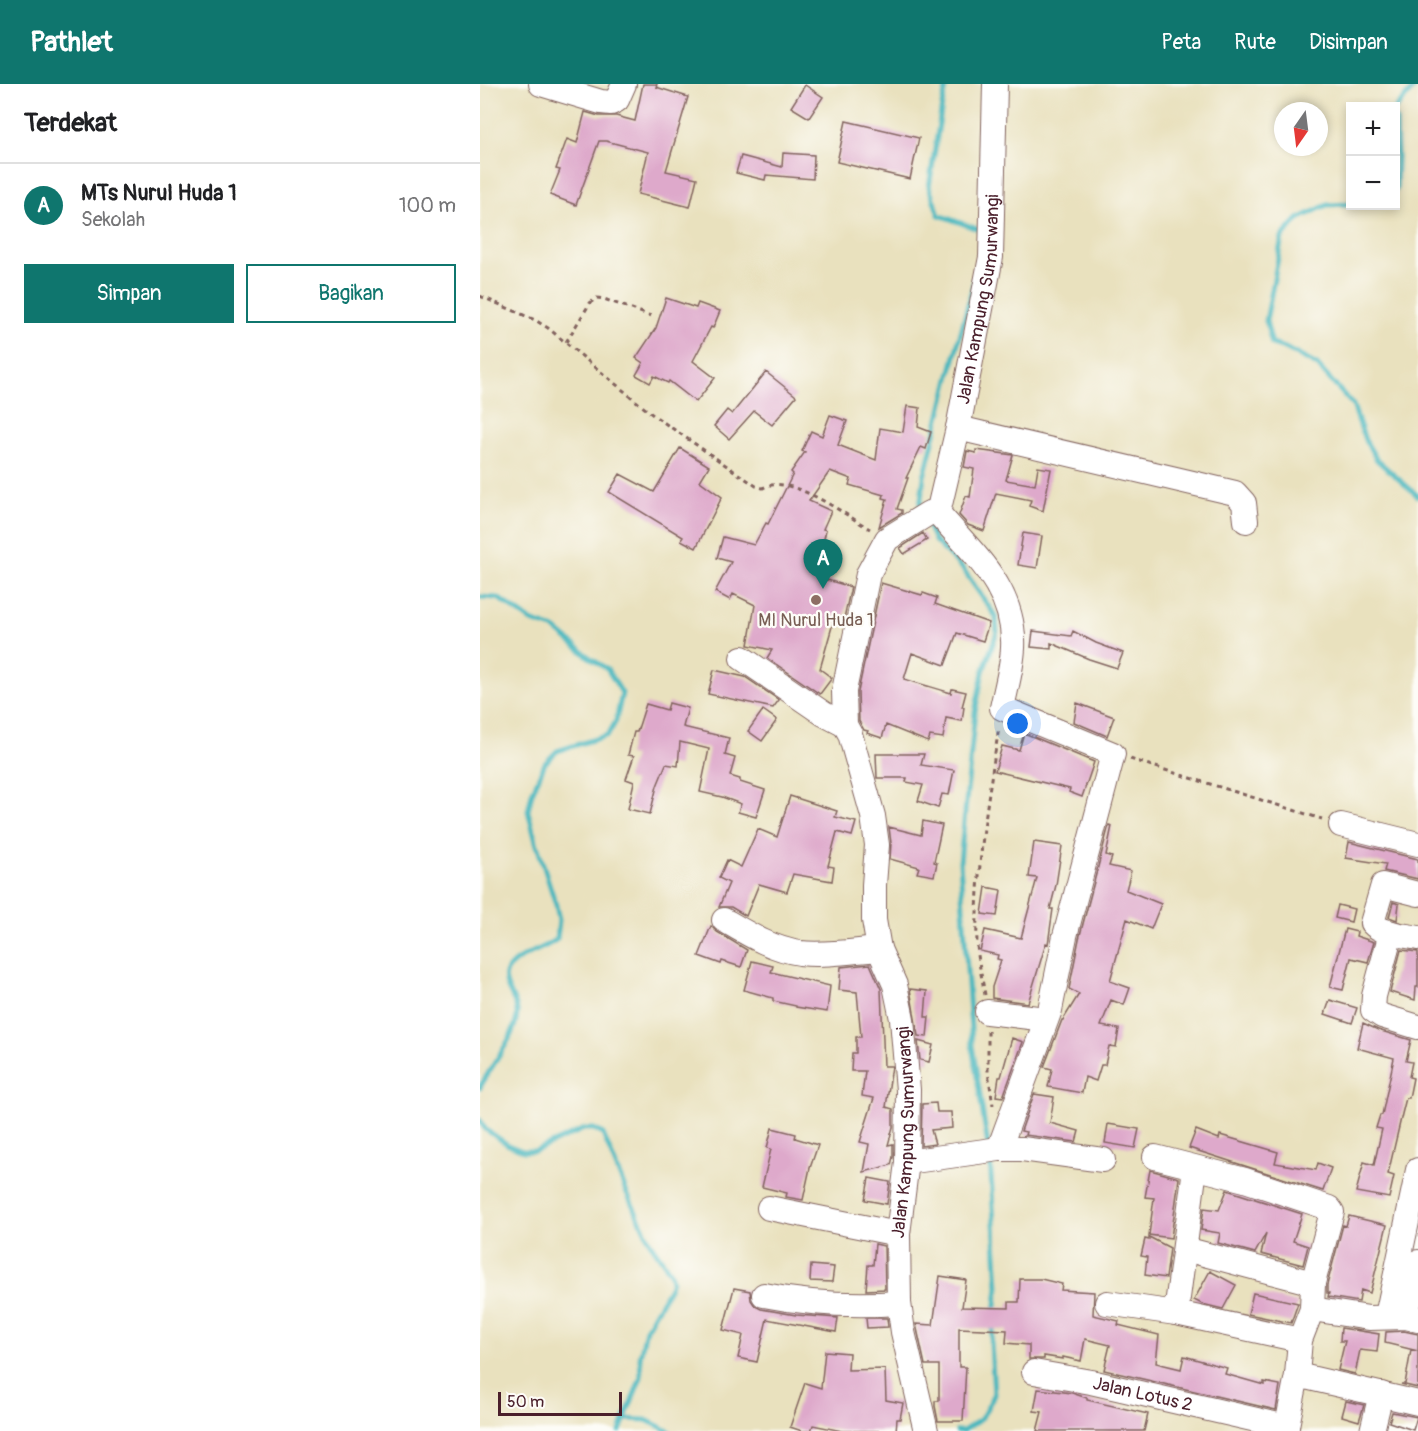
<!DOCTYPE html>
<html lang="id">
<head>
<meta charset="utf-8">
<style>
  :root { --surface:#fff; --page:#f2f2f2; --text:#202124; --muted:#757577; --line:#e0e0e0; --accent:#0f766e }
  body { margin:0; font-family:Pangolin,sans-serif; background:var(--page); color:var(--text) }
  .controls { position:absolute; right:18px; top:18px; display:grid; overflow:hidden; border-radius:0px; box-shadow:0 3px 9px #0003 }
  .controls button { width:54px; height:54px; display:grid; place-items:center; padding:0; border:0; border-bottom:2px solid var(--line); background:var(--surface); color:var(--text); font:30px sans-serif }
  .compass { position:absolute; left:794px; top:18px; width:54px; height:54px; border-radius:50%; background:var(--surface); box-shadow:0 3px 9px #0003; rotate:194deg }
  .scale { position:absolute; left:18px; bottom:15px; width:124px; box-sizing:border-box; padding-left:6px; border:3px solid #4a1f2b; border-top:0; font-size:16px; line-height:21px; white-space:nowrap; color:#4a1f2b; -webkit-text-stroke:4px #fdfcf7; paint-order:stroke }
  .you { position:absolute; left:538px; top:640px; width:21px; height:21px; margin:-15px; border:4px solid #fff; border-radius:50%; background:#1a73e8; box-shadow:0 0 0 9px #1a73e833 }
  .badge { display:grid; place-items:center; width:39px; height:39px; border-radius:50%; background:var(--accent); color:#fff; font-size:20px; font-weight:700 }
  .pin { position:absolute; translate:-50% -50px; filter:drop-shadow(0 2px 3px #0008) }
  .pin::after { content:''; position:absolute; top:32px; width:21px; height:18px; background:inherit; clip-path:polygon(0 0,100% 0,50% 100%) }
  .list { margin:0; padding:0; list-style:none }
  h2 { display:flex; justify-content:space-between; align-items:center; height:78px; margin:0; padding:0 24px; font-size:26px }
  h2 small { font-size:20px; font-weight:400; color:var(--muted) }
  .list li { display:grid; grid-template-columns:39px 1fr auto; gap:18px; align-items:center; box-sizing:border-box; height:84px; padding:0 24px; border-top:2px solid var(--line) }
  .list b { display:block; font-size:22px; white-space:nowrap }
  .list p { margin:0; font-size:20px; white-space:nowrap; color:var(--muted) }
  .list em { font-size:20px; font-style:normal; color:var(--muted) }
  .actions { display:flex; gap:12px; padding:18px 24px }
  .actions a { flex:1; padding:14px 0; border:2px solid var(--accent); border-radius:0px; text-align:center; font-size:21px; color:var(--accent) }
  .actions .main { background:var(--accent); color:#fff }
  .map { position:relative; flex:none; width:938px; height:1347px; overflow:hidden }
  header { display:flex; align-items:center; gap:36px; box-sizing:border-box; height:84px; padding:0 30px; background:var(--accent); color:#fff }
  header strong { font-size:28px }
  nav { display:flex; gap:33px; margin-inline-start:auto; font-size:21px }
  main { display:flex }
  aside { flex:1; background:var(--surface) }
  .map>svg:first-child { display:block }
</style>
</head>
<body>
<header>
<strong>Pathlet</strong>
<nav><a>Peta</a><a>Rute</a><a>Disimpan</a></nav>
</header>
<main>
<aside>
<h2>Terdekat<small></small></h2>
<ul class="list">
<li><span class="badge">A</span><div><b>MTs Nurul Huda 1</b><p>Sekolah</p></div><em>100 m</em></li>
</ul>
<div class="actions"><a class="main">Simpan</a><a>Bagikan</a></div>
</aside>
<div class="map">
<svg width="938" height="1347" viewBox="0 0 938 1347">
  <rect width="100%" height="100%" fill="#fdfcf7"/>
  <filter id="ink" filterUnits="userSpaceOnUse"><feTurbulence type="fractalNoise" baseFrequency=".0167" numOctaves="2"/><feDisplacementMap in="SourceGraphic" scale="12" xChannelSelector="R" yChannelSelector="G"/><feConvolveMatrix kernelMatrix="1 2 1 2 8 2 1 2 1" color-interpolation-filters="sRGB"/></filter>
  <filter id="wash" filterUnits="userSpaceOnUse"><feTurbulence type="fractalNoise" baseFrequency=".008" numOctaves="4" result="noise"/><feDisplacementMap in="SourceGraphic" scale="24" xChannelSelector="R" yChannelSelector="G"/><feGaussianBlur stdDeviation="1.35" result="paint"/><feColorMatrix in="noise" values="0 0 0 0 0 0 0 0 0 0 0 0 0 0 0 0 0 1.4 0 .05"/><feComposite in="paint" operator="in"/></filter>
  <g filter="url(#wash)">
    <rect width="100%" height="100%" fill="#e9e1be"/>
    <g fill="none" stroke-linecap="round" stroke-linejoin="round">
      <path stroke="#48b7be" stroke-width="5" d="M467,0L462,21L449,103L459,131L503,147V149
        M916,24L937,0
        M916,35L917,73L916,106
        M870,120L847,121L818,135L802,153L786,237L792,260L805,264L837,281L873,321L885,356L897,376L938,412
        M442,426L440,422L444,393L497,185
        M446,437L455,457L483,485L516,533L517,548L503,588L495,628L480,778L492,961L508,1062
        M0,513L18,514L51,537L75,545L109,573L127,585L142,609L136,637L128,651L77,667L65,679L52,709L48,727L56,758L76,821L79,836L77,855C64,866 34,872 27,887C20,901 39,916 37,930C36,953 10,982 0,1004
        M0,1036L5,1045L30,1062L43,1067H55L104,1045H114L123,1050L146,1107L171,1160L190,1188L192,1197L190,1203L166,1245L160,1273L161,1293L140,1347
        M510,1074L518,1203L515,1229
        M144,1335L166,1336L189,1347
        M477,1347H483L501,1335L514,1311L511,1259L514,1238"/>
    </g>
    <g id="blocks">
      <path fill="#dea9cb" d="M163,0H177L176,3L208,13L186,87L217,94L210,123L158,110L168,68L126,57H119L96,121L70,111L80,86L76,85L87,55L97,59L105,28L119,32H136L155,37Z
        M325,1L343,13L329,34L311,23Z
        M366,37L439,54L430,95L357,78Z
        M303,69L334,71L333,95L286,91L285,96L256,89L261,72L302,83Z
        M186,214L216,224L218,219L240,227L233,244L231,243L213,277L235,294L216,318L189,297L188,299L174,292L170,299L156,291L163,279L156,274L176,244Z
        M286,288L316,312L292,341L274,327L249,355L234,342L247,326L252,330Z
        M427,322L440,324L438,343L451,348L446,365L441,363L426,394H428L417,425L422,426V429L399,443L407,415L403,414L404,411L369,401L371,395L350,387L329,417L351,427L343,445L346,446L337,484H339L337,493L371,503L364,534L355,532L340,585L352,594L340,610L287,574L292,566L268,561L275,521L253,510L250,516L235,508L251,478L237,474L243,453L274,461L286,439L288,440L313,390L311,388L325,368L322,367L331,347L342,352L350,331L367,337L358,361L396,376L400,344L423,348Z
        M200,364L229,382L220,397L242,413L216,464L201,456L203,453L129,408L140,390L174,408Z
        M496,366L533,371L526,396L555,401L558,383L571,385L563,427L549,422L551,416L516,409L504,447L488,441L479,431L486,412L490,413L494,385L484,383L487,367L496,369Z
        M443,449L447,456L424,470L420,464Z
        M543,449L562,452L557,484L538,481Z
        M401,499L442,511L443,509L457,514L455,520L509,539L503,557L477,549L465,581L432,569L424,595L471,609L472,605L486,608L482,623H484L482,637L466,634L463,654L450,652L448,658L406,641L402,654L387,649L388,647L384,646L379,637L378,608Z
        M553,547L591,552L593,547L616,559L643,569L637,584L609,575L571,559V565L551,563Z
        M234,586L265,593L299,616L293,624L228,610Z
        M189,619L208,624L203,643L249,654L245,671L255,674L250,692L260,695V698L285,706L276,733L258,728L261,720L242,713L220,708L229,665L200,658L198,682L186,680L177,702L170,730L148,725L154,698L146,695L154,672L148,671L154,648H157L166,620L187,626Z
        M597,619L634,633L627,652L594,638Z
        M283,626L297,636L282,657L268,647Z
        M544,649L614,678L602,713L589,708L590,705L515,687L522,662L539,666Z
        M396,670H444L441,681L474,686L469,711L462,710L458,724L438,717L443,701L426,698L427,694H397Z
        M310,712L357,727L355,733L376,738L372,752L357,748L348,782L354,783L352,797L313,790L307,808L279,800L266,832L251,823H239L249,799L239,794L247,776L261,783L278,745L297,753Z
        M443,737L462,741L454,778L457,779L454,792L437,789L439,783L410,775L411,759L409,743L441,751Z
        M629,741L632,742L626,771L632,773L629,782L651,787L646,806L681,820L671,845L647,835L630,897L650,904L644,921L631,916L621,942L639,945L636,963L629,962L625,981H621L616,997L605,993L602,1009L568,1003L572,985L564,983L582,936H583L599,910L589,905L599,855Z
        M554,758L582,762L576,801L570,825H573L568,860L566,859L548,919L512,914V903L521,876L517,875L518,871L500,867L505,846L541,854L557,794L549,793Z
        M869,758L938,775V795L904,787L906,780L866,774Z
        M506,803L521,806L517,832L502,830Z
        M913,818L919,820L917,836L909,833Z
        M858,821L874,825L871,838L855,834Z
        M231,842L237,848L267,866L261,883L242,877L241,880L219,872Z
        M865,845L877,848L876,852L894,858L888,878L871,874L863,906L850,903Z
        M921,866L938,868V903H936L935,916L910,908Z
        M272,877L293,882L291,888L350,902L347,928L316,923V922L293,917V914L264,906Z
        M390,880L401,905L404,982H412L406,1023L413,1025V1043L408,1061L413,1060V1073L411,1081L384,1088L389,1060L380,1058L394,1014L382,1012L385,987H371L372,969H376V953H381L377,908L359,906L361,883Z
        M430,905L447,907L445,933H449L447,953L438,952Z
        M850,916L877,924L872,939L845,930Z
        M883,939L898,946L931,956L926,977L932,978L929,993L933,994L929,1014H926L922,1030L908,1090L914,1092L909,1114L876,1108L884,1078L894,1081L902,1045L896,1044L900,1031H902L914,974L877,964Z
        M532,954L543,958L523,1013L516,1012L519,993H521Z
        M438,957L453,961L449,978L440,976Z
        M554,1010L574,1013L570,1039L599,1047L596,1058L545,1051L546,1048L541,1047Z
        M456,1019L457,1028H471L472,1044L451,1046L455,1060L441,1062L442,1020Z
        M628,1040L659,1045L655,1064L625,1059Z
        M292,1044L316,1050L315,1054L338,1061L330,1084L323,1116L306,1113L307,1109L282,1103L291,1065L287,1064Z
        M716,1046L739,1055L740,1051L798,1068L795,1079L836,1086L838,1079L851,1084L843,1107L709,1064Z
        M670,1086L699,1094L691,1154L669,1151L674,1114L665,1113Z
        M389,1094L410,1098L407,1120L385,1116Z
        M747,1106L822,1130L813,1157L828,1162L823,1181L781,1170L786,1149L775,1169L738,1159L740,1149L721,1146L724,1124L739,1126Z
        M869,1132L907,1141L890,1209L881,1206L879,1218L848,1213L849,1209H847V1201L863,1141L866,1142Z
        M669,1153L690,1164L686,1194L665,1191L667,1173L661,1172L665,1155L669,1156Z
        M395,1160L404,1162L405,1205L386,1206L388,1181H393Z
        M331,1181L354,1183L352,1198L330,1197Z
        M730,1187L756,1201L743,1225L722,1220L714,1216Z
        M460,1192L486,1196L482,1223L529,1224V1218H539L540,1195H561L582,1200L581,1206L614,1208L613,1231L639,1237L638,1241L679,1251L676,1279L701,1285L704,1272L747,1284L745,1290L784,1301V1298L800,1301L796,1326L624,1286L630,1261L605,1255L601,1277L583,1273V1275L564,1272V1275H549V1261L526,1259L527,1246L479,1244V1283H486L483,1337H458L455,1322V1317H459V1281H445L436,1240L453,1241Z
        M254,1204L270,1207L271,1216L275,1222L281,1225L316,1231L358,1234L356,1248L287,1235L277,1278L258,1274L263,1251L243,1246Z
        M773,1209L818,1219L811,1239L768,1230Z
        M386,1234H407L408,1243L387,1244Z
        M861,1244L899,1250L897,1268L880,1266L875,1290L858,1286L865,1257H860Z
        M924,1247L938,1250V1267L905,1259L906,1248Z
        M931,1266L938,1267V1304L921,1300H925Z
        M345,1267L369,1269L368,1286L405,1285L406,1316L423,1319L420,1335H417L416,1347H362L333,1341L331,1347H322L310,1343L325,1299L341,1304Z
        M558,1305L592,1309L607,1314V1316L668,1330L664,1347H557L562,1328L554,1327Z
        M866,1317L884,1321L879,1337L862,1332Z
        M912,1328L937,1333L933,1346L909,1338Z"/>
    </g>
  </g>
  <g filter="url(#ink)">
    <use href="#blocks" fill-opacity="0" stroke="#82635e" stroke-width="1.5"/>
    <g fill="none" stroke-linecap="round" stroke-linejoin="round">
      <defs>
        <g id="minor">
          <path d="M61,0L121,18L131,19L137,16L144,0"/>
          <path d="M478,344L755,409L764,419L766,437"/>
          <path d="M458,429C493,470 536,505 533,564C532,584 526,604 522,624L633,670L585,852L570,926L519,1065"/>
          <path id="s1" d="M458,429L478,344L511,173L515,0"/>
          <path d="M262,574L344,630L365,641"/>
          <path d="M861,741L938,760"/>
          <path d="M938,810L903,801L892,839C902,850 924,851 938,854"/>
          <path d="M244,836C268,850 292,865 320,869C345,872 374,867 399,865"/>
          <path d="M911,849L894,912L893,926L902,932L938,943"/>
          <path d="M507,928L566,935"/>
          <path d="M675,1073L765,1096L849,1124L852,1128L833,1199L832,1225L820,1256L817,1291L806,1347"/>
          <path d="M427,1078L519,1065H542L623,1076"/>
          <path d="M289,1124L418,1150"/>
          <path d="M705,1165L833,1199"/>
          <path d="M284,1211C329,1220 373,1222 419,1219"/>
          <path d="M627,1219L696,1229L820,1256"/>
          <path d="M832,1225L889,1234L926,1233L938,1236"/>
          <path d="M696,1229L715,1084"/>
          <path d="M907,1232L938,1086"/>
          <path d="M926,1233L938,1178"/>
          <path id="s2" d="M554,1288L611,1298L807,1343"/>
          <path d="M817,1291L938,1319"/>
          <path id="s3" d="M446,1347L423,1248L419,1219L418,1150L427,1078L428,1006L422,935L415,901L399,865L394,836V801L397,761L393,732L370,650L365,641L364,607L388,490L407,455L449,429H458"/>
          <path d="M892,1347L901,1310"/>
        </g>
      </defs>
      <use href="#minor" stroke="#82635e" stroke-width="26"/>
      <path stroke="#82635e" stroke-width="3" stroke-dasharray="4.5 4.5" stroke-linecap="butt" d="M0,212L55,236L68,244L173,331L276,402L283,404C308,388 367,432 390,445
        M86,258L110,219L117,214L124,215L171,232
        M650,675L842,735
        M505,911C502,894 498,877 497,860C495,788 508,715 519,643
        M508,947V988L513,1021"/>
      <use href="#minor" stroke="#fff" stroke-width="24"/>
    </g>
  </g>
  <circle fill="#8d6e63" stroke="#fdfcf7" stroke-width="2" cx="336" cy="516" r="6"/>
  <g text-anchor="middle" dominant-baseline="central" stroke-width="4.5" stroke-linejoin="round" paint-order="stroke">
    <g font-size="18" fill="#4a1f2b" stroke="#fdfcf7">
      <text stroke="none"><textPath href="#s1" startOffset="218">Jalan Kampung Sumurwangi</textPath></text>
      <text stroke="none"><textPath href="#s3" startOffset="302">Jalan Kampung Sumurwangi</textPath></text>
      <text stroke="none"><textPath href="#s2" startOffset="111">Jalan Lotus 2</textPath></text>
    </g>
    <g font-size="18" fill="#785e54" stroke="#fdfcf7">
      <text x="336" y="536">MI Nurul Huda 1</text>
    </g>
  </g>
</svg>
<div class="controls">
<button>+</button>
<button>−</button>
</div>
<svg class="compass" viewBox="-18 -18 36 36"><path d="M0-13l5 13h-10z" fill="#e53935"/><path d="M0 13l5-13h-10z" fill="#757577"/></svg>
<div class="scale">50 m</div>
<div class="you"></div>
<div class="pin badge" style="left:343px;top:505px">A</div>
</div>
</main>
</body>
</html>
